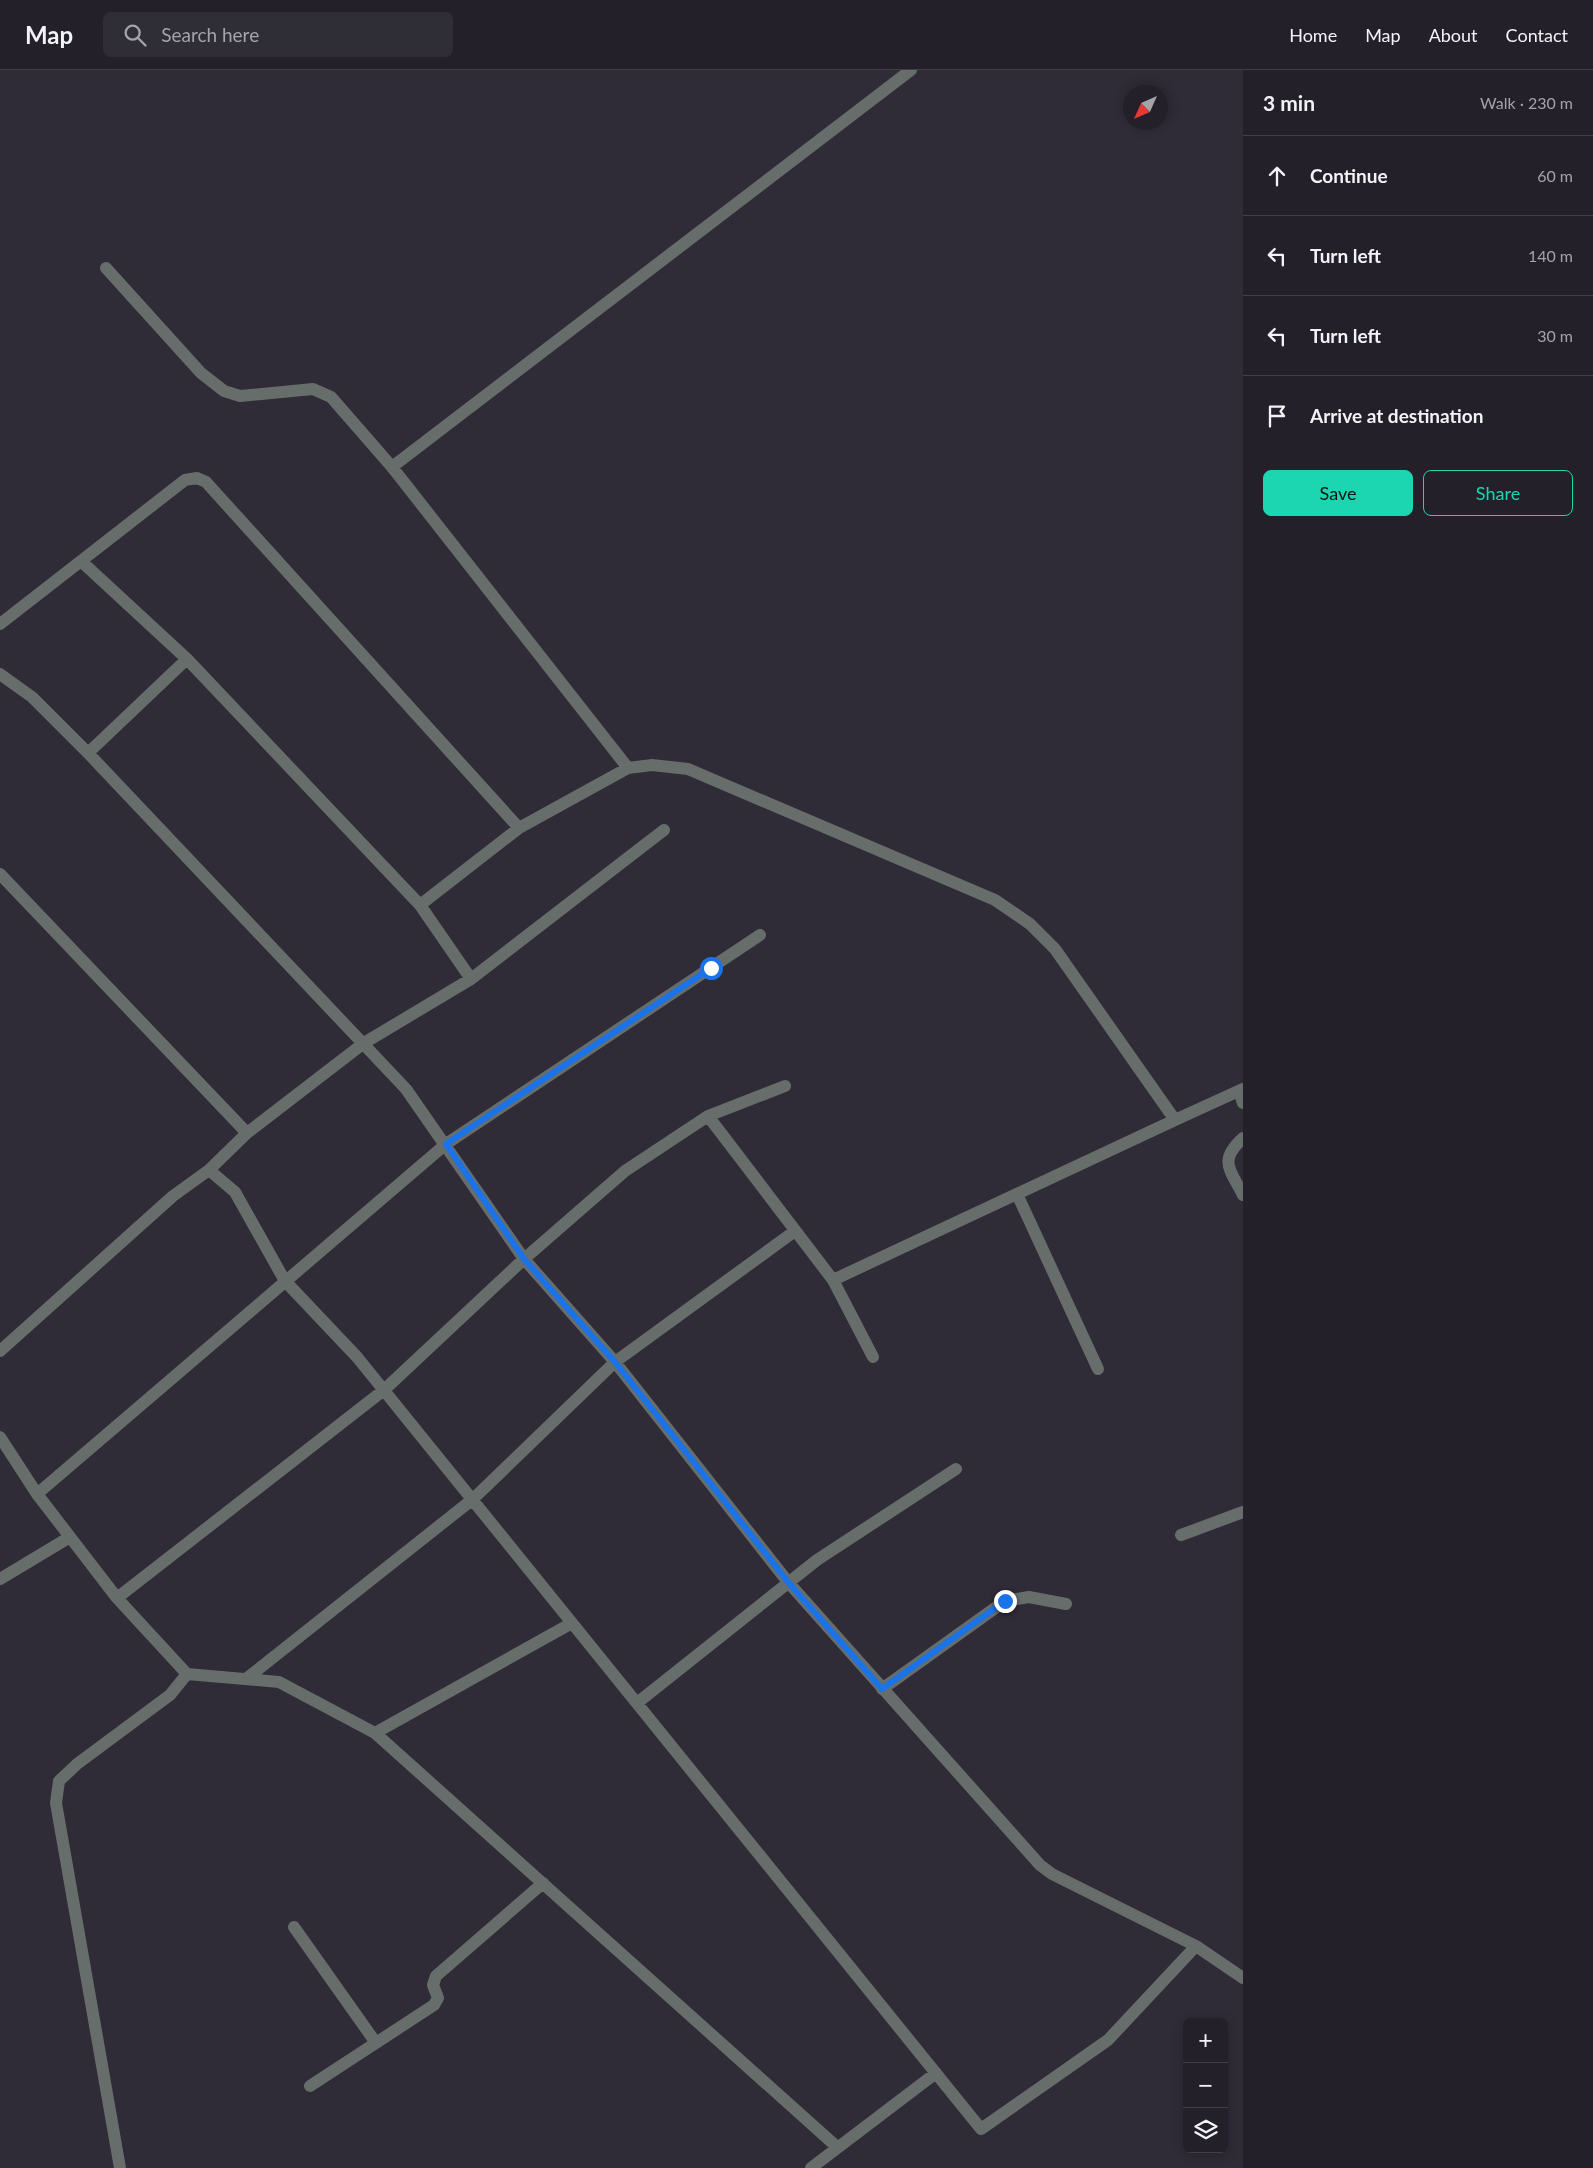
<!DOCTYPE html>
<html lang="en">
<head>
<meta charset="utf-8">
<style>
  :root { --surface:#232029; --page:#2f2d35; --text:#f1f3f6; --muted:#a3a3a8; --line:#403e46; --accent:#1cd5b1 }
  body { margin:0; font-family:Lato,sans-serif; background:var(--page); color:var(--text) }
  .controls { position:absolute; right:15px; bottom:15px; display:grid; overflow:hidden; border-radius:8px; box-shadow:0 2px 12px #0003 }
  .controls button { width:45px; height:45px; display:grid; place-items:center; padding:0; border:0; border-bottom:1px solid var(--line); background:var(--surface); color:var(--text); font:25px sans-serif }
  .compass { position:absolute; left:1123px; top:15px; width:45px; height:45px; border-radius:50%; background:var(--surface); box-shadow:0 2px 12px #0003; rotate:225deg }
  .stop { position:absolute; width:15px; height:15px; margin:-11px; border:4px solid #1a73e8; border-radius:50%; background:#fff }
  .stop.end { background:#1a73e8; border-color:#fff; box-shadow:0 1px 5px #0008 }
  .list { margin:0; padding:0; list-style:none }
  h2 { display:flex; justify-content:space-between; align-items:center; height:65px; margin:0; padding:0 20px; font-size:21px }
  h2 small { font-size:16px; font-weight:400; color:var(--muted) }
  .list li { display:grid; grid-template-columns:32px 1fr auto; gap:15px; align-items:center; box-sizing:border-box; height:80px; padding:0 20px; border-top:1px solid var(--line) }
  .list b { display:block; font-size:19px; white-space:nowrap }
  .list em { font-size:16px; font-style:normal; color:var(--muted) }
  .actions { display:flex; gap:10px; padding:15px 20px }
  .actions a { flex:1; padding:11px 0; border:1px solid var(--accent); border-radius:8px; text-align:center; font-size:18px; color:var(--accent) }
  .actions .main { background:var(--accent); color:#111 }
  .icon { flex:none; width:28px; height:28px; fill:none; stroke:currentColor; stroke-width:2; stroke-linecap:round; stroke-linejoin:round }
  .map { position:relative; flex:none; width:1243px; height:2098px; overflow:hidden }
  header { display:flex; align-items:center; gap:30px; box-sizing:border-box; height:70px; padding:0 25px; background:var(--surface); border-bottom:1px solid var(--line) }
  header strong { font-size:24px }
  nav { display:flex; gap:28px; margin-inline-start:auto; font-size:18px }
  .search { width:350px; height:45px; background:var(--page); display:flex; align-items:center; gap:12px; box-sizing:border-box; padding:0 18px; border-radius:8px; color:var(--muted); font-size:19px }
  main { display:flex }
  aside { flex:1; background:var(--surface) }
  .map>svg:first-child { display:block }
</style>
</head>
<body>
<header>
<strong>Map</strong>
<div class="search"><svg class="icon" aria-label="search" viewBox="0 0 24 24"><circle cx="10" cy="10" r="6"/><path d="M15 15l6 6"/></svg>Search here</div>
<nav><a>Home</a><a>Map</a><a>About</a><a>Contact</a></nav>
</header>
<main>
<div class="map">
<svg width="1243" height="2098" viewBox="0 0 1243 2098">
  <rect width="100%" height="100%" fill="#2f2b37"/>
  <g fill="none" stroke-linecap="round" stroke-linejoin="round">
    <path stroke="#666d6b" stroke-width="12" d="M106,198L201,303L224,321L240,326L313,319L331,327L392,397
      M1239,1021L1243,1033
      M1243,1068C1218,1091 1230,1099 1243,1125
      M1017,1124L1098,1299
      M1181,1465L1243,1442"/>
    <path stroke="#666d6b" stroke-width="12" d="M82,492L187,589L420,835L519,758L628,698L652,695L688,699L995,830L1030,854L1055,879L1175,1050L1243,1019
      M0,554L185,410L197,408L206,412L519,758
      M0,604L32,627L88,683L406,1019L524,1189L615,1292L788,1512L1040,1795L1052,1804L1196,1876L1243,1908
      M88,683L187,589
      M628,698L392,397L911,0
      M0,804L247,1063
      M420,835L471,909
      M708,1046L833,1210L873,1287
      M209,1100L235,1122L285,1211L357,1287L981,2059L1108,1970L1196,1876
      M833,1210L1175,1050
      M0,1281L173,1126L209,1100L247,1063L364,973L471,909L664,760
      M0,1367L37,1424L117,1528L187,1604L279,1612L375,1663L837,2077
      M37,1424L446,1074L760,865
      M0,1509L70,1467
      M117,1528L384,1320L524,1189L625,1101L708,1046L785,1016
      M246,1609L473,1429L615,1292L795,1161
      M882,1619L1005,1531L1029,1527L1066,1534
      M637,1633L817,1490L956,1399
      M375,1663L572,1553
      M294,1857L376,1973
      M310,2016L434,1935L438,1928L433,1915L436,1906L543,1813
      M120,2098L56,1733L59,1711L77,1694L170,1625L187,1604
      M811,2098L936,2003"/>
  </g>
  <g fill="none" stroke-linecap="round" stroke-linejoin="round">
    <path stroke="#1a73e8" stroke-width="6" d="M711,898L446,1074L524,1189L615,1292L788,1512L882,1619L1005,1531"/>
  </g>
</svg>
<div class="controls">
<button>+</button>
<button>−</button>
<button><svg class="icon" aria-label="layers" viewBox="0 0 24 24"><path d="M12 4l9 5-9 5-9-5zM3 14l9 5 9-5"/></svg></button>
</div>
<svg class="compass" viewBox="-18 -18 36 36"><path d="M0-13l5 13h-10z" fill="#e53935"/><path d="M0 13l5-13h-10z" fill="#a3a3a8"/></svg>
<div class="stop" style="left:711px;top:898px"></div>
<div class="stop end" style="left:1005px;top:1531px"></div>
</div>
<aside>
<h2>3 min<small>Walk · 230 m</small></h2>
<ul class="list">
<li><svg class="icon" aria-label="ahead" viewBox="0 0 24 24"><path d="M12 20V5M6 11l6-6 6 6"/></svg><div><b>Continue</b></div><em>60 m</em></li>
<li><svg class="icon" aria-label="left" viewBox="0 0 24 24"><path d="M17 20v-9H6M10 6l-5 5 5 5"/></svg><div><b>Turn left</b></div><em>140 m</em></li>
<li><svg class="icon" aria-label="left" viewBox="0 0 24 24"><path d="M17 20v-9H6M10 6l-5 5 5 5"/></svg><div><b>Turn left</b></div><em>30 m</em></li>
<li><svg class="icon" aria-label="arrive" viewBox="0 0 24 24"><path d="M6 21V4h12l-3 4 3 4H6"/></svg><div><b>Arrive at destination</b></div></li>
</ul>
<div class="actions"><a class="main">Save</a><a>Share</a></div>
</aside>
</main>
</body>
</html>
